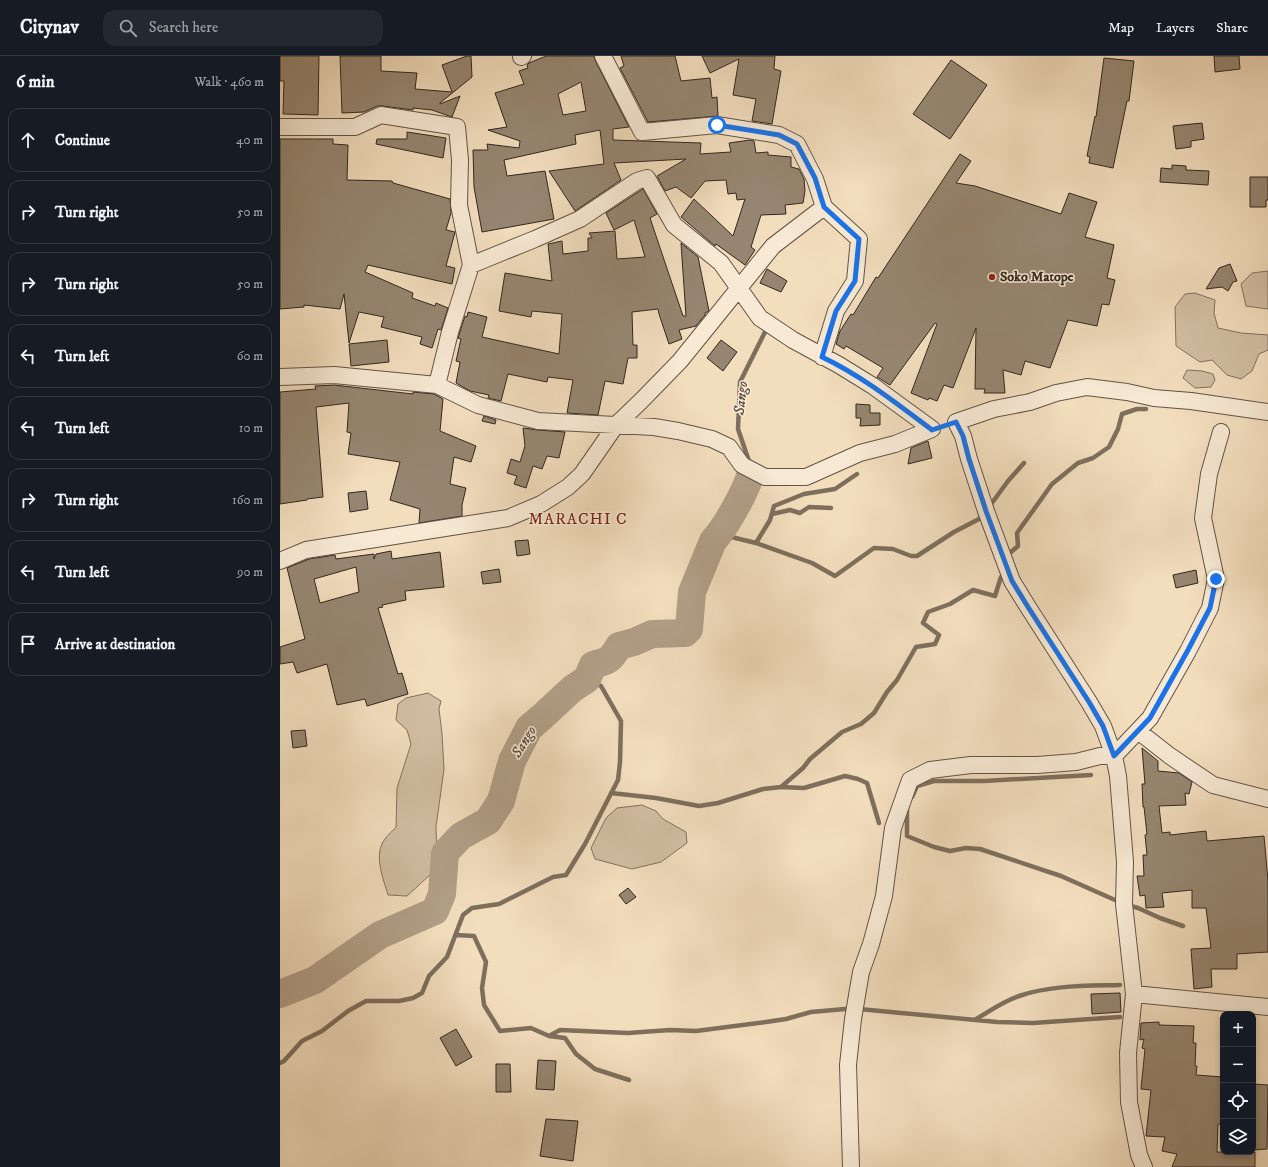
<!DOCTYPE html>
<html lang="en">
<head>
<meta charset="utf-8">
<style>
  :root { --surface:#171b24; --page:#242831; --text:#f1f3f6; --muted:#9ea1a6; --line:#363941 }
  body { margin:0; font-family:"IM FELL DW Pica",serif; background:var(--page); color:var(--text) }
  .controls { position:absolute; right:12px; bottom:12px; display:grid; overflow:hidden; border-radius:8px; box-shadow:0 2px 6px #0003 }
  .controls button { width:36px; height:36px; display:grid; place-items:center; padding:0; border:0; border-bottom:1px solid var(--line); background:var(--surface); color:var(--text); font:20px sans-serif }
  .stop { position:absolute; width:12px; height:12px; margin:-9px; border:3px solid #1a73e8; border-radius:50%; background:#fff }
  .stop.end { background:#1a73e8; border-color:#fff; box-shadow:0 1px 4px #0008 }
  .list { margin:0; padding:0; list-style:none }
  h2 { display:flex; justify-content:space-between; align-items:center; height:52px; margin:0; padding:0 16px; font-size:17px }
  h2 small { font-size:13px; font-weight:400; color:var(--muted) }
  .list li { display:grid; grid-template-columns:26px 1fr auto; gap:12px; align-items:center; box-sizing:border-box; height:64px; margin:0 8px 8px; padding:0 8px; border:1px solid var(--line); border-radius:12px }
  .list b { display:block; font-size:15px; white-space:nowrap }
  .list em { font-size:13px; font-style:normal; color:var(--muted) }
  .icon { flex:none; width:22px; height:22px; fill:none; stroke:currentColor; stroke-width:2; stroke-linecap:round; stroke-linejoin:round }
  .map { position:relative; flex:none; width:988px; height:1111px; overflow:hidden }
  header { display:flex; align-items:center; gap:24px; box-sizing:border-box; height:56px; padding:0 20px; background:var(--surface); border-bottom:1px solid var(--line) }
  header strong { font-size:19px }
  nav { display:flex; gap:22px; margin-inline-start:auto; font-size:14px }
  .search { width:280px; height:36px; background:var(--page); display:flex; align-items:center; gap:10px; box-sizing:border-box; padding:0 14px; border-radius:12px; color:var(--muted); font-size:15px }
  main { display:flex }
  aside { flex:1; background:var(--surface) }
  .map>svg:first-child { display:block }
</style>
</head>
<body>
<header>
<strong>Citynav</strong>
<div class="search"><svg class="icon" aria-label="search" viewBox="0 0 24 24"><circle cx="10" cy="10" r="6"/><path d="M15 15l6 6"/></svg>Search here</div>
<nav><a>Map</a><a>Layers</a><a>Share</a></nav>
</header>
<main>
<aside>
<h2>6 min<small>Walk · 460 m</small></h2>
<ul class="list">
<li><svg class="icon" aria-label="ahead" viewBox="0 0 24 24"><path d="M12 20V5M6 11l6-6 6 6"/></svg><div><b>Continue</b></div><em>40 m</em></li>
<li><svg class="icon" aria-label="right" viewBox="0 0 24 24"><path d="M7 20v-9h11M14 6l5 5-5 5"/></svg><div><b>Turn right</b></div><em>50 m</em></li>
<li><svg class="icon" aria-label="right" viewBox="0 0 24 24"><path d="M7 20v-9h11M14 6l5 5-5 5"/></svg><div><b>Turn right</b></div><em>50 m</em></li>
<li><svg class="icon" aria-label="left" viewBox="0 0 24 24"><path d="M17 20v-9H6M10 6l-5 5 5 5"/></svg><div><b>Turn left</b></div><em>60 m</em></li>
<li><svg class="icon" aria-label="left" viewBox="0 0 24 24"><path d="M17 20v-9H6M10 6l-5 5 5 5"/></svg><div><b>Turn left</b></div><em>10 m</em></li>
<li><svg class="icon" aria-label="right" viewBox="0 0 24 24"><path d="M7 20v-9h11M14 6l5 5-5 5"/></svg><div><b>Turn right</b></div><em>160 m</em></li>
<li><svg class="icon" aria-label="left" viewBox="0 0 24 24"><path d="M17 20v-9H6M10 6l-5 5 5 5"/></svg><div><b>Turn left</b></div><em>90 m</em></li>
<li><svg class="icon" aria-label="arrive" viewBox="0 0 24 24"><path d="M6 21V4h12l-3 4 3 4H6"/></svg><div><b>Arrive at destination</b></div></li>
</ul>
</aside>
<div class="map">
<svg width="988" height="1111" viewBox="0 0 988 1111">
  <rect width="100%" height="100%" fill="#f2ddbd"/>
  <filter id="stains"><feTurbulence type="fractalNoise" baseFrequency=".005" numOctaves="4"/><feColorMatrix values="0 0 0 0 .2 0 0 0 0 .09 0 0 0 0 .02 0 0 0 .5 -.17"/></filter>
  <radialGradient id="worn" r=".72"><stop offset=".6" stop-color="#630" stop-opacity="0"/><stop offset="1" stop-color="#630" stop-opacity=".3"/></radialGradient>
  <path fill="#d1bea2" stroke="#827260" d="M988,215V253L966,250L961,228L972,217Z
    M915,237L935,244L934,257L938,272L961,277L988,279V294L979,298L972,315L961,323L947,319L932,304L920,306L896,290L895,251L905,238Z
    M907,314L922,315L933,318L935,324L931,331L915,332L903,322Z
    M148,637L161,645L159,653L162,678L164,713L156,771L157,801L152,817L127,840L108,839C103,822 93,798 105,783C108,778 113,775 116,771L117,732L131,688L127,674L116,664L118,648L126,642Z
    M362,749L376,755L383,763L406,776L407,787L381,806L352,813L315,803L311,792L326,762L337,752Z"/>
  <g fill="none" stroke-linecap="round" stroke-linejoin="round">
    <path stroke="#7e6f5d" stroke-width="4.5" d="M470,408L458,373L460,326L485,276
      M709,451L728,425L744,407
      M492,458L510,454L520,457L529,451L551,452
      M439,478L476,487L490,464L494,450L524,438L555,433L577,418
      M476,487L532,507L555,520L594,492L613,493L631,500H637L674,476L699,463L703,458
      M731,496L738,490L737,477L772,428L798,407L813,402L829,391L838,373L842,358L857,353H866
      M501,731L523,712L530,703L562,676L581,668L594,657L607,636L617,624L636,591L655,588L659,579L643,567L648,556L670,548L693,534L715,540L721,521
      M331,737L376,742L419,750L438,747L483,733L501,731L524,732L565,720L578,723L587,727L599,767
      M632,741L637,730L654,725H704L811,719
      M627,751V780L654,791L670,795L686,792L700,793L781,820L844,848L858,852L880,862L903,870
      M176,879L194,880L206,906L202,932L204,949L220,975L251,972L269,980L285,982L296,998L315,1013L349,1024
      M579,953L717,966L753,967L840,961
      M695,964C709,955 724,945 739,940C771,929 807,930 840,929
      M269,980L280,974L348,977L390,974L416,975L486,966L506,963L531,956L565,953
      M0,1007L4,1005L22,985L42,975L68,955L86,945H119L133,942L142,937L149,920L167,901L183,859L192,852L219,848L273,821L286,819L305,788L338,724L340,706L341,665L321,630L307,623"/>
    <path stroke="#b19f87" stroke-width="28" d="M0,938L35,924L100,879L155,855L162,838L165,797L181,780L208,765L221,745L232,705L249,672L263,660L292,633L307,623L313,609C328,605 331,604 339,590L354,586L372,578L405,577L409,573L412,536L433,485C445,472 463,440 469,423"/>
  </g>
  <path fill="#968671" stroke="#32271f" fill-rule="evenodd" d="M0,0H39L38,59L3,58L4,25H0Z
    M60,0H101V15L137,17L135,33L172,36L162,9L187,0H191L192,21L160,47V48L180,40L172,61L152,54L133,52V54L102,50H97L84,56L62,57Z
    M266,0H314L315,4L349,71L333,73V84L421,87L420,98L451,96L449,87L470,84L474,85L476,97L488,96V99L511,101V111L519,113L524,123L525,135L523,147L505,149L506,158L481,159L471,191L475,194L465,209L436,188L435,190L401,161L414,143L453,180L465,143L457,144L456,137L448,138L446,124L425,125L411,142L396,131L385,135L377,120L406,103L334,107L341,124L295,155L269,115L324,108L320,74L295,79L296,88L224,104L227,120L265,115L274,163L202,176L194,131L193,94H208L207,88L239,92L240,85L208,74L227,71L215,37L244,28L239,15L248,12L247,9L249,7ZM301,26L306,55L283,59L278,38Z
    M341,0H395L401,25L430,22L432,42L437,41L438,60L368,66L340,12L344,10Z
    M422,0H495L494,13L501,15L492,68L472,65L476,43L453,39L459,3L430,17Z
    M934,0H959L960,13L935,16Z
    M824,2L854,5L849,45H847L833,112L809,107L810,101L807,100L815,60L816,61Z
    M671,4L707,29L670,83L633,58Z
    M922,67L924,83L911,85V91L896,93L893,70Z
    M127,76L166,82L163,102L96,88L97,83H127Z
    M0,83H53V88L68,89L67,124L112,125L113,127L170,143L171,157L166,174L175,176L166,210L175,212L172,228L88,209L85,216L133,237L132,242L155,250L156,247L168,252L161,274L158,273L152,292L140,288L142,281L101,271L104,261L79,256L69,287L64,238L60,253L24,249V251L0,253Z
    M680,98L691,105L676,127L695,130L781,158L789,137L817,146L805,181L834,189L827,222L835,224L829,249L822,248L817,270L788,264L770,312L745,305L741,319L723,314L725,337H704L705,333H695L696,272L673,332L664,329L657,345L649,342L648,344L631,337L657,268L655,267L610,329L597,321L603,312L566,290L564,293L556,288L560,275L571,258L573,259L596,221L598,222Z
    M892,109L906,110V114L929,115L928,129L880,126L881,112L892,113Z
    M970,121H988V144H986V151H970Z
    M363,133L377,158L370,162L403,260H406L401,187L418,201L429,255L425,257V259L416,270L399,274L402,283L389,288L379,258L378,253L352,256L353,289H357V302H348L343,328L325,325L318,359L287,357L293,324L268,321L267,326L228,318L221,345L208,342L209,339L190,335L176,327L180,306L176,305L181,283L178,282L185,260L187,261L188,256L207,261L202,281L279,298L282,258L252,255L251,261L219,255L225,217L272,225L268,188L282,185L283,198L308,195V182H312L309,177L335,175L337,203L365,201L354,164L334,174L326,157Z
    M950,208L957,225L953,226L948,235L942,231L926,233L939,212Z
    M487,213L507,225L501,236L480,227Z
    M107,284L109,306L71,310L69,288Z
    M441,284L457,296L443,315L427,302Z
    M54,329L133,338V336L154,338L163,343L160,375L196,390L191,406L174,401L170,428L186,432L182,449V460L139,467L140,453L110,444L120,406L68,398L71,377L67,376L69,347L36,351L43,441L27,443V444L0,448V336L36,333L35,330Z
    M576,348L590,349V357H600V369L580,370L581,362H576Z
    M204,360L216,364L215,368L202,365Z
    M243,372L258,374L285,376L279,402L267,400L262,413L253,410L246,432L234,428L237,420L227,417L231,403L240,406L245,390Z
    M648,385L652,402L628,408L631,392Z
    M86,435L88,453L70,456L68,437Z
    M248,484L250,498L237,500L235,485Z
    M111,495L112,503L160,496L164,531L125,535L126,544L102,549L103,551L98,552L118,618L122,617L128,638L87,650L85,643L57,649L47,608L17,617L13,606L0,608V591L25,583L7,512L29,503L55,499L56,503L94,498V503L96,498ZM76,511L79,536L40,547L34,523Z
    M219,513L221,526L203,528L201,516Z
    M916,514L918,527L896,532L893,519Z
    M25,674L27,690L13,692L11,675Z
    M862,692L878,705V715L899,717L912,726L909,738L905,737L906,749L879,750L882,777L890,776V779L926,775L927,785L984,780L988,825V896L957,898V913H931L932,931L914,933L911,893L931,892L926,852H912V834L882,837L884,851L866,852L865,839L860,840L857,820H864L863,799H867L865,779L867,778L864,751H863L862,728H865Z
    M348,832L356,841L346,848L339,839Z
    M840,937L841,956L812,958L811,938Z
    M879,966V969L914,970L913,987H916L915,1010H917L916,1019L943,1021V1068H938L937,1096H975V1111H892L897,1098L882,1095L885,1081L866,1080L871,1034L861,1033L865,993L862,992L864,983L860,984L861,967Z
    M176,973L192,1001L176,1010L160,982Z
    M258,1004L276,1005L274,1034L256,1033Z
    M216,1008H230L231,1036H216Z
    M973,1028L988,1029L987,1093L973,1094Z
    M266,1063L298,1065L293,1105L260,1100Z"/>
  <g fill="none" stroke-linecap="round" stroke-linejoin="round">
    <defs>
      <path id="street" d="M323,0L362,76L437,69L499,79L517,88L535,123L544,151L579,183L575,225L556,255L542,301
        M241,1L243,0
        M0,71H75L101,59L177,71L180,104L179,149L191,209L170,276L157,329
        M0,321L54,319L157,329L198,349L258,365L374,371L398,375L432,383L449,391L462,409L485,421H526L580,397L615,388L652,373L593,330L559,309L513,284L480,262L441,207L394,169L367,122L357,125L300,163L255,183L191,209
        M0,505L26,494L228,462L261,448L288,431L302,418L336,369L361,345L400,305L493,190L544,151
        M858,675L890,700L933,729L988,743
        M854,938L988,951
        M571,1111L568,1009L573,963L581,916L591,888L604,840L613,772L630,724L650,714L691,709H757L796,706L820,700H834L870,662L908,595L930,552L936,523L923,462L929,418L941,376
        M864,1111L859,1099L849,1046L848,997L854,938L844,848L845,806L838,720L834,700L823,670L809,646L748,551L732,525L706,455L689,403L683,380L676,366L714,353L750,346L776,337L807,331L847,336L874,342L911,345L988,356"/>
    </defs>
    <use href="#street" stroke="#625446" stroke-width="18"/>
    <use href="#street" stroke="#f7e9d4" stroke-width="16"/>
  </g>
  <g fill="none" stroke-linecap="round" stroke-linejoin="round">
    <path stroke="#1a73e8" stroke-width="5" d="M437,69L499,79L517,88L535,122L544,151L579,183L575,225L556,255L542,301C582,320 616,347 652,374L676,366L683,380L689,403L706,455L732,525L748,551L809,646L823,670L834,700L870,662L908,594L930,552L936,523"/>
  </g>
  <circle fill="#8f2418" stroke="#f7e9d4" stroke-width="1.5" cx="712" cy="221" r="4"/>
  <g text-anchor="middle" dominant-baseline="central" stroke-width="3" stroke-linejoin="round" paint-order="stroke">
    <g font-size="14" font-weight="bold" fill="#32271f" stroke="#f7e9d4" text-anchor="start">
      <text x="720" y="221">Soko Matope</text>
    </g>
    <g font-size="15" font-style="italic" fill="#584b3e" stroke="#f7e9d4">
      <text transform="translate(461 342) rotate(-83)">Sango</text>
      <text transform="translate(244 686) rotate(-59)">Sango</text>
    </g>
    <g font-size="16" letter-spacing="1" fill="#7a1f14" stroke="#f7e9d4">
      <text x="298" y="463">MARACHI C</text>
    </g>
  </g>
  <rect width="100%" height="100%" filter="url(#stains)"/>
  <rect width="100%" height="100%" fill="url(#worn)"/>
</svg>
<div class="controls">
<button>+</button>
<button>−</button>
<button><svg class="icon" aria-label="locate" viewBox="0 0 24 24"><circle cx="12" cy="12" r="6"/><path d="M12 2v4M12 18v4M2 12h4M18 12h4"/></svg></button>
<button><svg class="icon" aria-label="layers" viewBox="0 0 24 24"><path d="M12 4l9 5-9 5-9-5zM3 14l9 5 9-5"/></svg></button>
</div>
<div class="stop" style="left:437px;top:69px"></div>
<div class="stop end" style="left:936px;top:523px"></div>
</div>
</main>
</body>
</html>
